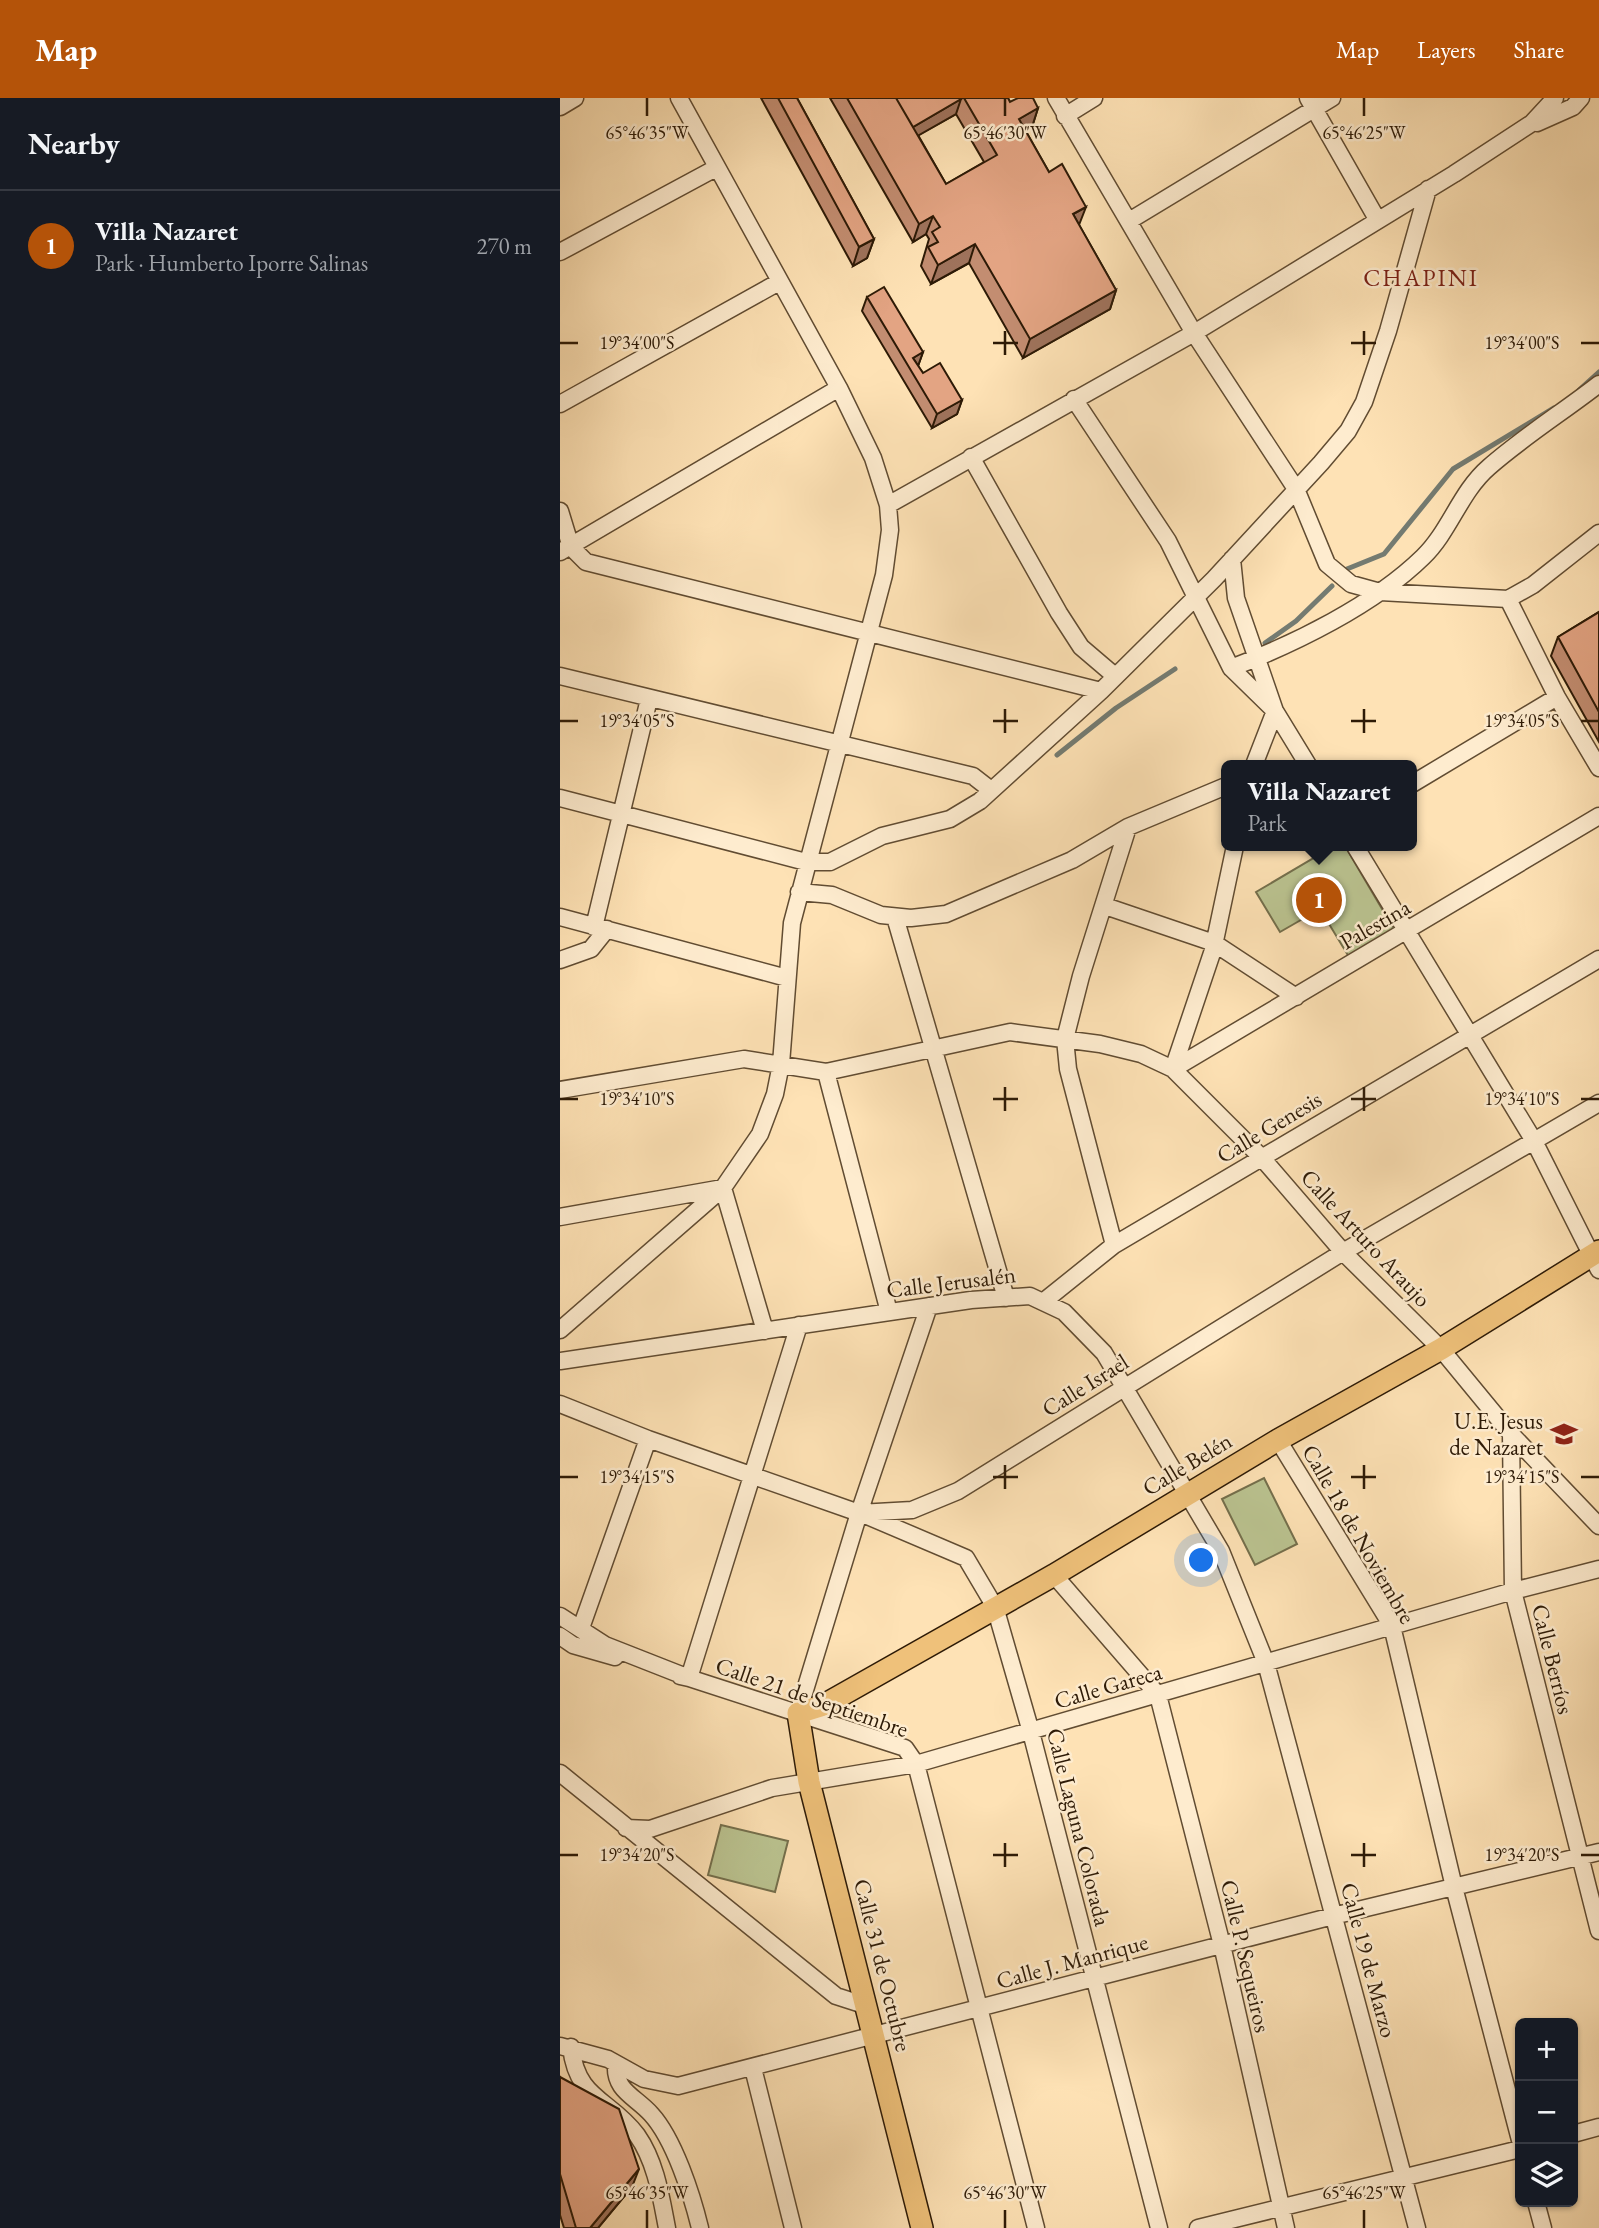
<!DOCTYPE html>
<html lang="en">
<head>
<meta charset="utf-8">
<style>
  :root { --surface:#171b24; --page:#20242c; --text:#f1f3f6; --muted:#9ea1a6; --line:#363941; --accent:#b45309 }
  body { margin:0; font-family:"EB Garamond",serif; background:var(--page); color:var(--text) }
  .controls { position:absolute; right:21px; bottom:21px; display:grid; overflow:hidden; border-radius:10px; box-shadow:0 2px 5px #0004 }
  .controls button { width:63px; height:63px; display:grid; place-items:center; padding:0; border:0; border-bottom:2px solid var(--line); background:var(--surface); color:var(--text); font:35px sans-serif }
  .you { position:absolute; left:642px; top:1463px; width:24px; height:24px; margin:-18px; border:5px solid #fff; border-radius:50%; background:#1a73e8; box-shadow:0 0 0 10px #1a73e833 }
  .badge { display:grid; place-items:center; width:46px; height:46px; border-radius:50%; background:var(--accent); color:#fff; font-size:23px; font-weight:700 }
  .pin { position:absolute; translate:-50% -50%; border:4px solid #fff; box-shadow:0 2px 7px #0006 }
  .popup { position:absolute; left:661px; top:662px; width:196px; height:91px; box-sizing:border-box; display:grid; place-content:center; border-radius:10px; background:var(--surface); filter:drop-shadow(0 2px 5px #0005); font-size:23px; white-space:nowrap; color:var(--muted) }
  .popup b { font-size:26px; color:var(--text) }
  .popup::after { content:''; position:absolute; left:50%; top:100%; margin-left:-14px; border:14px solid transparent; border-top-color:var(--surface) }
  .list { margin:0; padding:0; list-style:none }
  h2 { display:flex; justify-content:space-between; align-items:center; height:91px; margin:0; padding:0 28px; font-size:30px }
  h2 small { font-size:23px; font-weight:400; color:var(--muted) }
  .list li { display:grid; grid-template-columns:46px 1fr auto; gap:21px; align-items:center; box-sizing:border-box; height:112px; padding:0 28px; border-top:2px solid var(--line) }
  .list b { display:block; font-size:26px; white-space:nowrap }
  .list p { margin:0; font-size:23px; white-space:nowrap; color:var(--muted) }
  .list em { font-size:23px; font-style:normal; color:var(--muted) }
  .icon { flex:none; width:38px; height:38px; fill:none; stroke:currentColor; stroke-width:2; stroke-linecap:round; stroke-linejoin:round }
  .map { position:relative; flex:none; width:1039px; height:2130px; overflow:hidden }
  header { display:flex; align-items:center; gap:42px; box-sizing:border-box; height:98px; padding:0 35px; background:var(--accent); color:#fff }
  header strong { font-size:33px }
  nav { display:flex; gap:38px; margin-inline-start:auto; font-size:24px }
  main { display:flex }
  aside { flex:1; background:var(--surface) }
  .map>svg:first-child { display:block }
</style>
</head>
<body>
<header>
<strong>Map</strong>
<nav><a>Map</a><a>Layers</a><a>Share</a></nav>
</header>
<main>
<aside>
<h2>Nearby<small></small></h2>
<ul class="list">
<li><span class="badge">1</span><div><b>Villa Nazaret</b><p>Park · Humberto Iporre Salinas</p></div><em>270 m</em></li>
</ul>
</aside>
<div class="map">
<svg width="1039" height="2130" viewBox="0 0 1039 2130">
  <rect width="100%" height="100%" fill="#fee2b5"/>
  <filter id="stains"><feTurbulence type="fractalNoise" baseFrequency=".00286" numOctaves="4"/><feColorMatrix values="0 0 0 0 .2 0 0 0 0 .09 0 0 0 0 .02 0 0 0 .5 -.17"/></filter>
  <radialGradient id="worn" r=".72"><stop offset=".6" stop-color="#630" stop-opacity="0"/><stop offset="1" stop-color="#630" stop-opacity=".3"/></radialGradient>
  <path fill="#bbc491" stroke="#746f4c" stroke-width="2" d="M774,748H785L835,833L789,859L760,811L720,834L696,794Z
    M704,1380L737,1446L695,1467L662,1401Z
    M161,1727L228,1743L215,1794L148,1777Z"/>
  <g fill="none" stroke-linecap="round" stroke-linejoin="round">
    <path stroke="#747b71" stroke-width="5" d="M1019,292L1039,274
      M782,473L824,456L893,371L994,310
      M705,545L736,523L772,488
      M497,657L556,610L615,571"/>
    <defs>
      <path id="minor" d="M496,0L634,235L736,391L767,466L791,486L820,494L948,501L973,487L1039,435
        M748,0L817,121
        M0,9L15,0
        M505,18L534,0
        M977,25L1013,9L1021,0
        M569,123L772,0
        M0,154L156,70
        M514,301L608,443L671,570L715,613L748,667
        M0,306L219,184
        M411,359L499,515L521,549L555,578
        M328,407L634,235L894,76L972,25L995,0
        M0,413L11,449L26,464L541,593
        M0,454L279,290
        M672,461L676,500L715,613L694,667
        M948,501L997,599L1039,670
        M671,570C734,546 814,507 863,459C890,433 900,394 929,369C963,339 1003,314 1039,286
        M0,578L413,678L431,692
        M852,686L997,599
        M0,700L246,764H270L322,738L390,721L420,703L541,593L654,481L761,365L788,333L804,304L828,233L868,91
        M795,748L974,1043L1039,1172
        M239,794L272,797L321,817L351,820L386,816L512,762L568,729L666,688
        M545,808L654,845L736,899
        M0,819L227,880
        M335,819L446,1200
        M34,829L89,601
        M0,862L31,851L47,831
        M613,971L1039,718
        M613,971L653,852L675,748
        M266,974L329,1214
        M0,992L184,961L266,974L450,934L540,946L581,956L613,971L702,1060L783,1154L881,1251L951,1336L1039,1428
        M0,1119L163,1090L205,1233
        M554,1147L508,971L505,941L521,878L568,729
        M483,1204L554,1147L1039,861
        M0,1232L163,1090L200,1036L215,996L221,966L232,825L324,477L330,432L328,407L313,360L279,290L119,0
        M0,1263L411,1202L470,1198L504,1214L544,1255L661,1453L706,1565L857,2130
        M0,1306L88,1341L299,1415L352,1412L398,1393L783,1154L1039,1005
        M951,1336L953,1493L1039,1833
        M718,1342L832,1528L894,1789L960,2042
        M305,1417L406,1460L435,1509L471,1634L599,2130
        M494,1477L598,1597L662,1847L726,2130
        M0,1518L45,1547L129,1580L345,1650L356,1666L476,2130
        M21,1530L88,1341
        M0,1538L13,1547L55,1559
        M120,1578L129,1580L239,1227
        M238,1615L299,1415L369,1208
        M0,1675L276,1898L307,1908
        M66,1730L90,1731L212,1690L356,1666L953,1493L1039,1471
        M0,1948L48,1961L84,1981L118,1988L773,1818L1039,1754
        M11,1949C17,2002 49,2000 77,2037C96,2064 101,2099 107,2130
        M56,1966C54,1993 75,1998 91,2016C114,2041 132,2097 140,2130
        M193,1970L233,2130
        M1013,2036L1039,2029
        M976,2104L983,2130
        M638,2130L960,2051"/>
      <path id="major" d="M362,2130L249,1684L238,1615L264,1607L494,1477L718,1342L881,1251L1039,1153"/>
    </defs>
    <use href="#minor" stroke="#614c32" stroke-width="19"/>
    <use href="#major" stroke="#2d1a06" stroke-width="24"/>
    <use href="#minor" stroke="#feeccf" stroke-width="16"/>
    <use href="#major" stroke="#efc17a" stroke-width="21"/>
  </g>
  <path fill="#c38d71" stroke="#2d1a06" stroke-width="2" fill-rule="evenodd" d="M201,0H237L314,141L307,160L293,168Z
    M270,0H448L450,4L478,10L472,29L465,32L556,192L550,211L463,260L409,165L371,186L361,168L369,141L366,136L353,144ZM396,16L424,64L386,86L358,37Z
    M307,199L363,254L358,268L363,275L402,302L397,316L372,330L302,213Z
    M1039,514V644L991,558L998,539Z
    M0,1979L72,2089L38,2130H4L0,2117Z"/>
  <path fill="#9f735c" stroke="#2d1a06" stroke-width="2" d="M401,1L396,16L345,45L350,31Z
    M478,10L472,29L452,40L459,21Z
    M526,109L519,127L513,116Z
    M373,118L366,136L353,144L359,126Z
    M314,141L307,160L293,168L299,149Z
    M415,146L409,165L371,186L378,167Z
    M556,192L550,211L463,260L470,241Z
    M363,254L358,268L353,260Z
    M402,302L397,316L372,330L377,316Z
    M79,2071L72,2089L38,2130H30Z"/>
  <path fill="#e3a483" stroke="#2d1a06" stroke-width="2" d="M218,0H237L314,141L299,149Z
    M287,0H336L386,86L437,57L404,0H448L450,4L458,0H473L478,10L459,21L489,74L502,66L526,109L513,116L556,192L470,241L415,146L378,167L368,149L378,144L372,134L380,129L373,118L359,126Z
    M336,0H400L401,1L353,29Z
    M324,189L363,254L353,260L363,275L380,265L402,302L377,316L307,199Z
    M1039,514V614L998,539Z
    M0,1979L59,2011L79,2071L30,2130H16L0,2076Z"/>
  <path fill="none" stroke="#2d1a06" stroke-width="2.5" d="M87,0V18M445,0V18M804,0V18M445,233V257M804,233V257M0,245H18M433,245H458M791,245H816M1021,245H1039M445,611V635M804,611V635M0,623H18M433,623H458M791,623H816M1021,623H1039M445,989V1013M804,989V1013M0,1001H18M433,1001H458M791,1001H816M1021,1001H1039M445,1367V1391M804,1367V1391M0,1379H18M433,1379H458M791,1379H816M1021,1379H1039M445,1745V1769M804,1745V1769M0,1757H18M433,1757H458M791,1757H816M1021,1757H1039M87,2112V2130M445,2112V2130M804,2112V2130"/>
  <defs>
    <symbol id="school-bare" viewBox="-9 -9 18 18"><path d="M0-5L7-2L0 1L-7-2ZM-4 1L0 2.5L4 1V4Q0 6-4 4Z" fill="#8f2418" stroke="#feeccf" stroke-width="2.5" paint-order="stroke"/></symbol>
  </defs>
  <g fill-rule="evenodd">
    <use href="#school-bare" x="985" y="1317" width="38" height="38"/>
  </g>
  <g text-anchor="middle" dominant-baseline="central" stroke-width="5" stroke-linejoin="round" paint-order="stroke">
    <g font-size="23" fill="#2d1a06" stroke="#feeccf">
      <text transform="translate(815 826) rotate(-30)">Palestina</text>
      <text transform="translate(709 1029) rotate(-31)">Calle Genesis</text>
      <text transform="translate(806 1140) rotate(47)">Calle Arturo Araujo</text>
      <text transform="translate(391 1184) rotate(-7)">Calle Jerusalén</text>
      <text transform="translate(525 1287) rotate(-32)">Calle Israel</text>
      <text transform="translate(627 1366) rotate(-31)">Calle Belén</text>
      <text transform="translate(799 1436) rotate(60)">Calle 18 de Noviembre</text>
      <text transform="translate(993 1561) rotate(76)">Calle Berríos</text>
      <text transform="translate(548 1588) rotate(-16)">Calle Gareca</text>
      <text transform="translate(252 1599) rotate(19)">Calle 21 de Septiembre</text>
      <text transform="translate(519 1729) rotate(76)">Calle Laguna Colorada</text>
      <text transform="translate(686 1858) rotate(77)">Calle P. Sequeiros</text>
      <text transform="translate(809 1862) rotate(75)">Calle 19 de Marzo</text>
      <text transform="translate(512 1863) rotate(-15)">Calle J. Manrique</text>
      <text transform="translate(323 1867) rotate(76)">Calle 31 de Octubre</text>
    </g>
    <g font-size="23" fill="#2d1a06" stroke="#feeccf" text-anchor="end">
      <text x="983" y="1323">U.E. Jesus<tspan x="983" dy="26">de Nazaret</tspan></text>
    </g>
    <g font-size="24" letter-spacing="2" fill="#7a1f14" stroke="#feeccf">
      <text x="861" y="179">CHAPINI</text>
    </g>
  </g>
  <g font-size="18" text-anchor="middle" fill="#2d1a06" stroke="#feeccf" stroke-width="5" stroke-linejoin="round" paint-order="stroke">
    <text x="87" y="41">65°46'35"W</text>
    <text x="445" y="41">65°46'30"W</text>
    <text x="804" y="41">65°46'25"W</text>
    <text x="77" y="251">19°34'00"S</text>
    <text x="962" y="251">19°34'00"S</text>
    <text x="77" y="629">19°34'05"S</text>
    <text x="962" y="629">19°34'05"S</text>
    <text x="77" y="1007">19°34'10"S</text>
    <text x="962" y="1007">19°34'10"S</text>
    <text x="77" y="1385">19°34'15"S</text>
    <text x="962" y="1385">19°34'15"S</text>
    <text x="77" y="1763">19°34'20"S</text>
    <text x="962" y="1763">19°34'20"S</text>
    <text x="87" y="2101">65°46'35"W</text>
    <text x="445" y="2101">65°46'30"W</text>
    <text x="804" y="2101">65°46'25"W</text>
  </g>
  <rect width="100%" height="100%" filter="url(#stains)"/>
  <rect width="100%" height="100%" fill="url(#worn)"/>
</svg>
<div class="controls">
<button>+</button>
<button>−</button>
<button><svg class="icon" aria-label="layers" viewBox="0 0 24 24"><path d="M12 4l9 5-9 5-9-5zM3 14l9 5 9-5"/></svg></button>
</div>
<div class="you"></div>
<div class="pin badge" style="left:759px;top:802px">1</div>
<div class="popup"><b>Villa Nazaret</b>Park</div>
</div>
</main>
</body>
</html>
